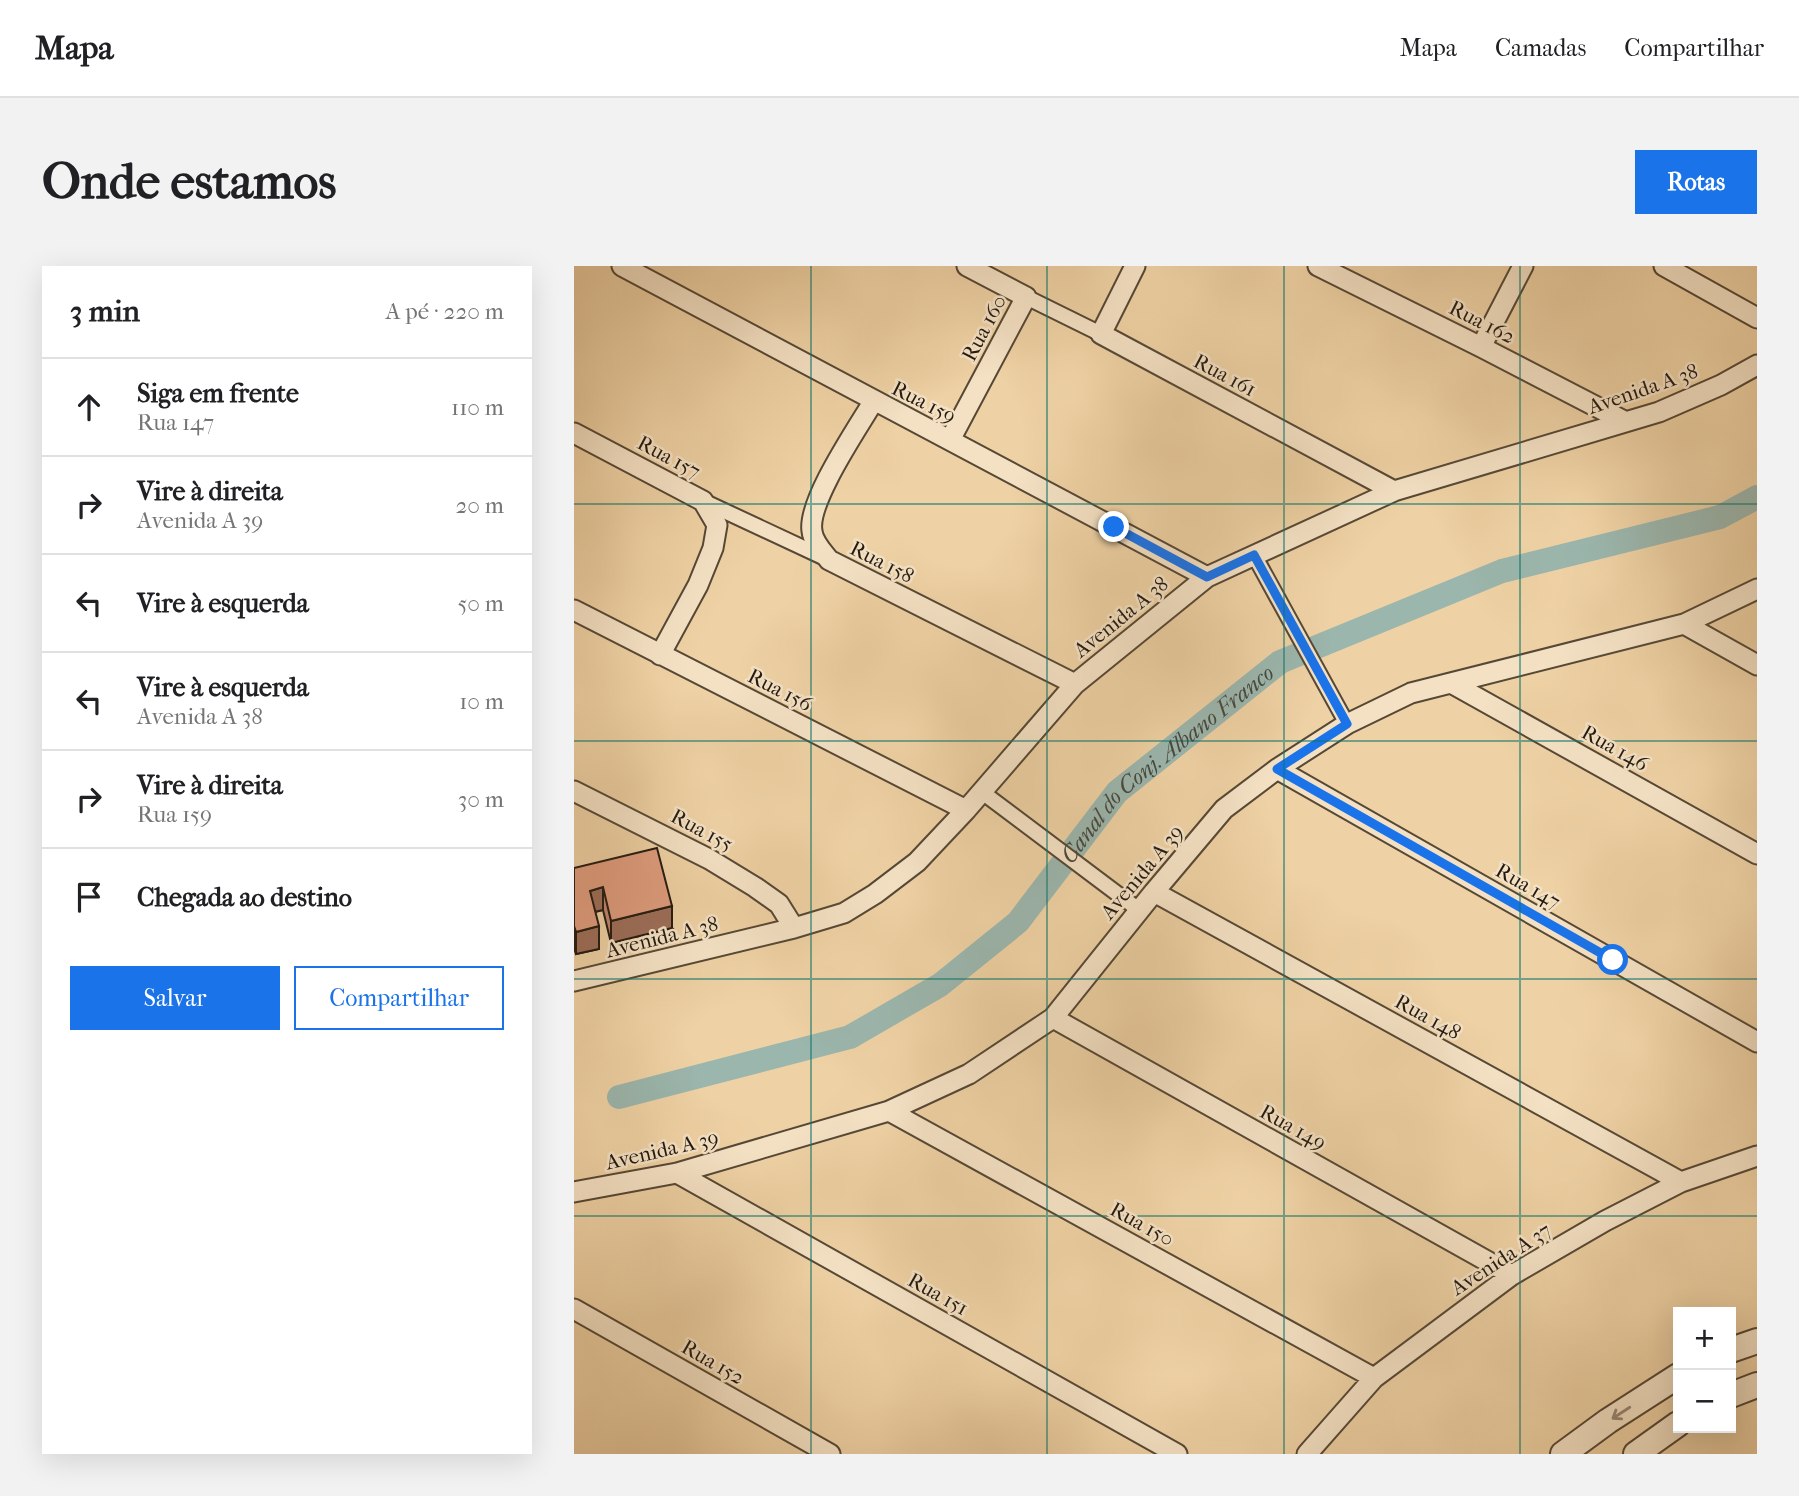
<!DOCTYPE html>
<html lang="pt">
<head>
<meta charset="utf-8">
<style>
  :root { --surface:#fff; --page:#f2f2f2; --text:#202124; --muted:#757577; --line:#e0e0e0; --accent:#1a73e8 }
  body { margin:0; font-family:"IM FELL French Canon",serif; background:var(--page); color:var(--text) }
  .controls { position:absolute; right:21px; bottom:21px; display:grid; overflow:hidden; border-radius:0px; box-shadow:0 7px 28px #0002 }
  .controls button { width:63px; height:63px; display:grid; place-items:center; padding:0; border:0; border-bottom:2px solid var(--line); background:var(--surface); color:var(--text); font:35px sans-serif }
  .stop { position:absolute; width:21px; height:21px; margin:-16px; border:5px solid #1a73e8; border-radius:50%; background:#fff }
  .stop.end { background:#1a73e8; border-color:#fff; box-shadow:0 2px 7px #0008 }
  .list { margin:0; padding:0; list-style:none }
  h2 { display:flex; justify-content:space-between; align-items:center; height:91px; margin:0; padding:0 28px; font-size:30px }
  h2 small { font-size:23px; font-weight:400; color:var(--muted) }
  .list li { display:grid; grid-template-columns:46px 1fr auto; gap:21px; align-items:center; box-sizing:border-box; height:98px; padding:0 28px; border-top:2px solid var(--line) }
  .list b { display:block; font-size:26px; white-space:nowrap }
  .list p { margin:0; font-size:23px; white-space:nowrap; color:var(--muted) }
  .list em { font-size:23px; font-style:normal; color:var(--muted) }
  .actions { display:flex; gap:14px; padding:21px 28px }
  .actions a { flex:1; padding:16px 0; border:2px solid var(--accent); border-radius:0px; text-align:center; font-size:24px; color:var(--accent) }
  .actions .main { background:var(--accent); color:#fff }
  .icon { flex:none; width:38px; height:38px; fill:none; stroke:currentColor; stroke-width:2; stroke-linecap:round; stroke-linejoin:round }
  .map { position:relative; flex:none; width:1183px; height:1188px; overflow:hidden; border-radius:0px }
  header { display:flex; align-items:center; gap:42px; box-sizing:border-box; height:98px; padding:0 35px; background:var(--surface); border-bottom:2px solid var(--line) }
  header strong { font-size:33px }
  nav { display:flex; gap:38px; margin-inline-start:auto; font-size:24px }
  .intro { display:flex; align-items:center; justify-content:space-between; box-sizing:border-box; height:168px; padding:0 42px }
  h1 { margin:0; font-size:49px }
  .button { padding:18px 32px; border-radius:0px; background:var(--accent); color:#fff; font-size:24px; font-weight:700 }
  main { display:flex; gap:42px; padding:0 42px }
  aside { flex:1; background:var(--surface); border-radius:0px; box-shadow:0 7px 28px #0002 }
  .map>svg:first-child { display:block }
</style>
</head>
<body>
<header>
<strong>Mapa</strong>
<nav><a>Mapa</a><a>Camadas</a><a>Compartilhar</a></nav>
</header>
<div class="intro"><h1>Onde estamos</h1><a class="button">Rotas</a></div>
<main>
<aside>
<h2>3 min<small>A pé · 220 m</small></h2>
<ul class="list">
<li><svg class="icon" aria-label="ahead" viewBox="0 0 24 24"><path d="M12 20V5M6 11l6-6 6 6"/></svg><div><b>Siga em frente</b><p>Rua 147</p></div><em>110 m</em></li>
<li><svg class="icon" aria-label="right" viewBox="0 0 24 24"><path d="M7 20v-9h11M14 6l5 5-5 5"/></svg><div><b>Vire à direita</b><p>Avenida A 39</p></div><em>20 m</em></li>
<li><svg class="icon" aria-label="left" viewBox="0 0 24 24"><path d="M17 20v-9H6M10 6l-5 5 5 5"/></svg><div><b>Vire à esquerda</b></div><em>50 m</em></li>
<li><svg class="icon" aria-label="left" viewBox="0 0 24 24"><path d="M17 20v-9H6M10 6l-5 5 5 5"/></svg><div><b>Vire à esquerda</b><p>Avenida A 38</p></div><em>10 m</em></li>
<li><svg class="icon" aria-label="right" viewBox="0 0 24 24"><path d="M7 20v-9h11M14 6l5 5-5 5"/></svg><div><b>Vire à direita</b><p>Rua 159</p></div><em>30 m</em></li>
<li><svg class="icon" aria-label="arrive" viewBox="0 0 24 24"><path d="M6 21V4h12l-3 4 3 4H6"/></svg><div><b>Chegada ao destino</b></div></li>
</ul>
<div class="actions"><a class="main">Salvar</a><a>Compartilhar</a></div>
</aside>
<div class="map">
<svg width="1183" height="1188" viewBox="0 0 1183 1188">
  <rect width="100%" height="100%" fill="#eed1a4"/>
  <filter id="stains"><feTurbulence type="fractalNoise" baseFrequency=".00286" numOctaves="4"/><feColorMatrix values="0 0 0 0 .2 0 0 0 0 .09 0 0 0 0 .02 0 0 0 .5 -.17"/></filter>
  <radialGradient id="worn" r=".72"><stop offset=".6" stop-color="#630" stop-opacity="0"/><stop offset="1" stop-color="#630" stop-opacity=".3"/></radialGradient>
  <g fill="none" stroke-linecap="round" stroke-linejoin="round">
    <path stroke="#9bb6ad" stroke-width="24" id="s1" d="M45,831L276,771L366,719L444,656L543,526L706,396L928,305L1146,251L1183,231"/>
    <defs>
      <path id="pedestrian" d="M452,31L527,68
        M129,235L251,292
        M680,289L773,458
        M408,526L565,644"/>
      <path id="minor" d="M48,0C242,105 438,207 633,311
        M561,0L527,68L820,225
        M744,0L907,81L1050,155
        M1090,0L1183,52
        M907,81L949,0
        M299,136C283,163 233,236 238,265C239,276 249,286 255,294L501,418
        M0,167L129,235L143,259L139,282L124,319L86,389
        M376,174L452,31L393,0
        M0,344L392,544
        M1110,358L1183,399
        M877,417L1183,588
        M703,503L1183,776
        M0,525L135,593L181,621L205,638L220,662
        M580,626L1107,916
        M0,715L220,662L270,647L301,628L343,596L392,544L501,418L633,311L820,225L1085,146L1147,119L1183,99
        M479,752L938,1009
        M315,845L800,1112
        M103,907L603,1188
        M0,926L103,907L315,845L395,808L479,752L580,626L650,543L703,503L773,458L837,427L1110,358L1183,323
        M0,1043L256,1188
        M733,1188L800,1112L938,1009L1031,955L1107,916L1183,890"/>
      <path id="tertiary" d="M1157,1084L1183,1075
        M1157,1129L1183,1119
        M989,1188L1034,1155L1104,1110
        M1062,1188L1104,1158"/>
    </defs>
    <use href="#pedestrian" stroke="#564836" stroke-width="18"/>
    <use href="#minor" stroke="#564836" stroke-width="23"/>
    <use href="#tertiary" stroke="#564836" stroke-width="28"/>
    <use href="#pedestrian" stroke="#f4e1c4" stroke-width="14"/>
    <use href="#minor" stroke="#f4e1c4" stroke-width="19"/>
    <use href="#tertiary" stroke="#f4e1c4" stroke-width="24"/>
  </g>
  <path fill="#c0866c" stroke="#231a11" stroke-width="2" d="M0,602L98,662L37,677L29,644L21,646L25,683L2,688L0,682Z"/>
  <path fill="#9c6d58" stroke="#231a11" stroke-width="2" d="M29,621V644L16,647V625Z
    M98,640V662L37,677V655Z
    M25,660V683L2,688V666Z"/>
  <path fill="#df9c7d" stroke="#231a11" stroke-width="2" d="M83,582L98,640L37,655L29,621L16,625L25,660L2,666L0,660V602Z"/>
  <defs><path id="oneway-shaft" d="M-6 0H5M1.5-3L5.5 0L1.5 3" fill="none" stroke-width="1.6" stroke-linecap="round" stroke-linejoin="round" transform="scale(1.75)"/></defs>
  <use stroke="#968773" href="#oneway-shaft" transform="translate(1047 1147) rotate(147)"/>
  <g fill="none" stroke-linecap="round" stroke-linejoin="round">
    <path stroke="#1a73e8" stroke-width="9" d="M540,261L633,311L680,289L773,458L703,503L1039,694"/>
  </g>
  <path fill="none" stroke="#0f766e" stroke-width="2" stroke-opacity="0.55" d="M237,0V1188M473,0V1188M710,0V1188M946,0V1188M0,238H1183M0,475H1183M0,713H1183M0,950H1183"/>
  <g text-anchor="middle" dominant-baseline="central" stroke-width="5" stroke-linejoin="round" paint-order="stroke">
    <g font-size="21" fill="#231a11" stroke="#f4e1c4">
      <text transform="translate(908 56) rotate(27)">Rua 162</text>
      <text transform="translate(410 62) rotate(-62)">Rua 160</text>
      <text transform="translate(651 109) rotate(28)">Rua 161</text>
      <text transform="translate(1069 123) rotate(-19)">Avenida A 38</text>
      <text transform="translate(350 136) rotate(27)">Rua 159</text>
      <text transform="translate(95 191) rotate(28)">Rua 157</text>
      <text transform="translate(308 296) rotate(27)">Rua 158</text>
      <text transform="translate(547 351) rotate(-39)">Avenida A 38</text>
      <text transform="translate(206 424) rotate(27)">Rua 156</text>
      <text transform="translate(1041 482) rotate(29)">Rua 146</text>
      <text transform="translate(128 564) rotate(28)">Rua 155</text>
      <text transform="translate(568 606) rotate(-50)">Avenida A 39</text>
      <text transform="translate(954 620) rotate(30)">Rua 147</text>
      <text transform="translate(88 671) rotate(-14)">Avenida A 38</text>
      <text transform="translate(854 751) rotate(29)">Rua 148</text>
      <text transform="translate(719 861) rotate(29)">Rua 149</text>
      <text transform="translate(88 884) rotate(-13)">Avenida A 39</text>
      <text transform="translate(568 958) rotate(29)">Rua 150</text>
      <text transform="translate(927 993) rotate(-33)">Avenida A 37</text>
      <text transform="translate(364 1028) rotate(29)">Rua 151</text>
      <text transform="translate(139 1096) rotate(30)">Rua 152</text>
    </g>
    <g font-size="23" font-style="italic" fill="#474940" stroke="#f4e1c4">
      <text stroke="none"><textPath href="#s1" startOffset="662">Canal do Conj. Albano Franco</textPath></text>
    </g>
  </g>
  <rect width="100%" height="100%" filter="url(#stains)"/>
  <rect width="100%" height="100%" fill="url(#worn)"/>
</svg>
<div class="controls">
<button>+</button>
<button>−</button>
</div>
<div class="stop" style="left:1039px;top:694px"></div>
<div class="stop end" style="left:540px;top:261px"></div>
</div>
</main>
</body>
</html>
